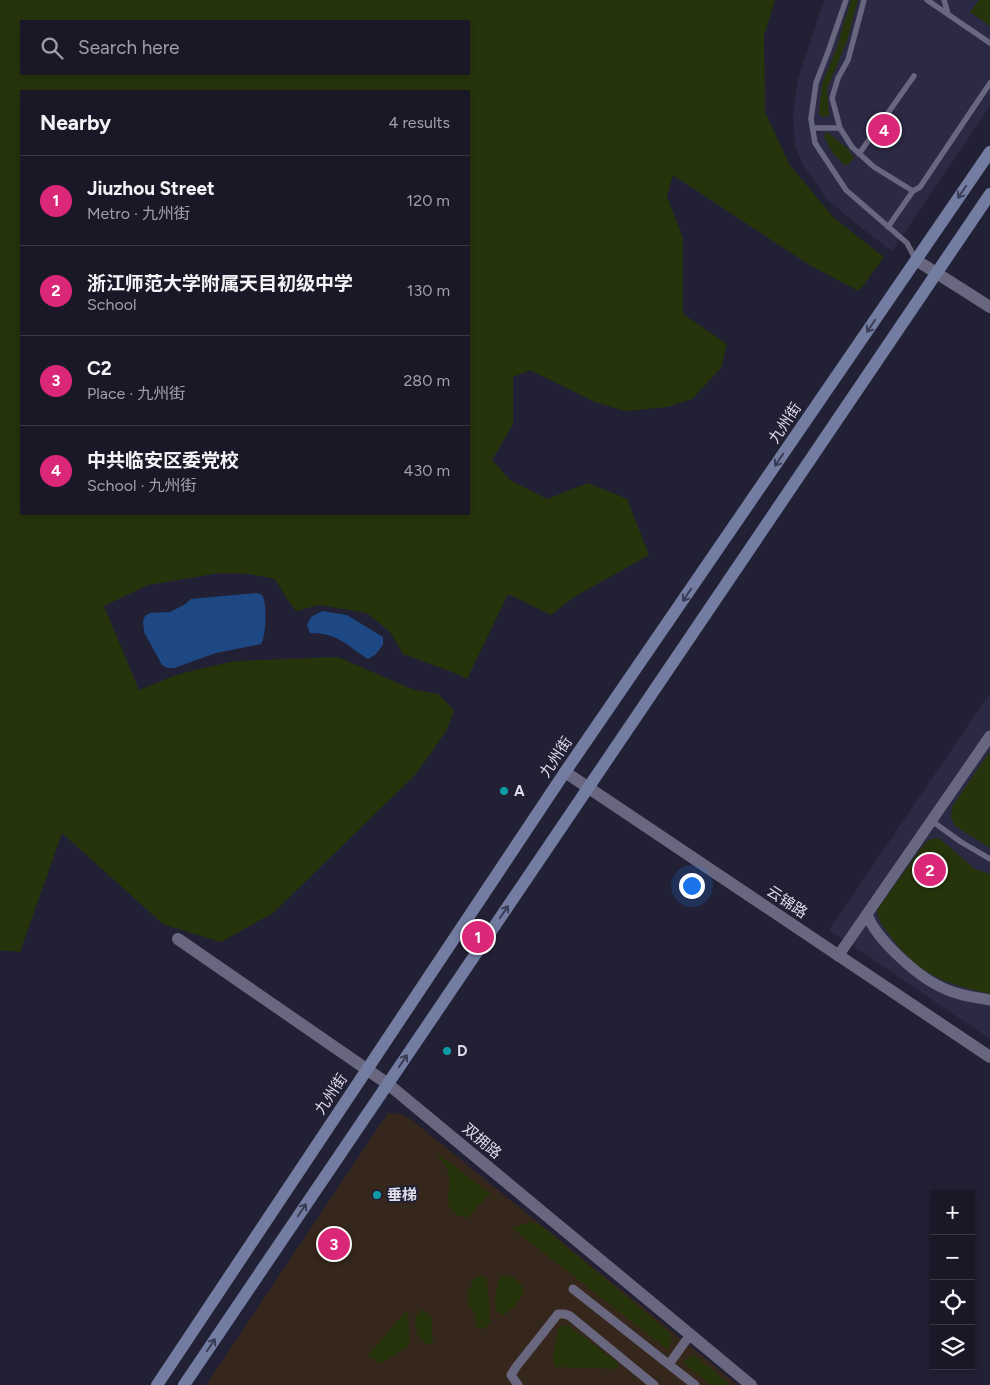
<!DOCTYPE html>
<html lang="en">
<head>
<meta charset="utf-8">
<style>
  :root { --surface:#1a1827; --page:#23212f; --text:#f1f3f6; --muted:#9fa0a7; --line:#383744; --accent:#db2777 }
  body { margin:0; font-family:Figtree,"Noto Sans SC",sans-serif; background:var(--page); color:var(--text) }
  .controls { position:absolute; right:15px; bottom:15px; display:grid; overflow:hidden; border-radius:0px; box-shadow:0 2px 8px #0003 }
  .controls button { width:45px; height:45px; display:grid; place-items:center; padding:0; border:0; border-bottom:1px solid var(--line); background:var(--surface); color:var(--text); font:25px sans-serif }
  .you { position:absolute; left:691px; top:885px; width:18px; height:18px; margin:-12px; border:4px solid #fff; border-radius:50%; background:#1a73e8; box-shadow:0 0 0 8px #1a73e833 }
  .badge { display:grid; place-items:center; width:32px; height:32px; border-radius:50%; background:var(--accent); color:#fff; font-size:16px; font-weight:700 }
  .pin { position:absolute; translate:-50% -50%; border:2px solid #fff; box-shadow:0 1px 5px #0006 }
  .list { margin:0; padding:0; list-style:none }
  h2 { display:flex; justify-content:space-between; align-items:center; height:65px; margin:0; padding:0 20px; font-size:21px }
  h2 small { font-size:16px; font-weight:400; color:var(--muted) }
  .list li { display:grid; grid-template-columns:32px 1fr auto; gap:15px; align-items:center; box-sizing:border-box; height:90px; padding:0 20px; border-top:1px solid var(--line) }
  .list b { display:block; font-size:19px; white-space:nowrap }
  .list p { margin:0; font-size:16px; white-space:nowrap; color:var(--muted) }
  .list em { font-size:16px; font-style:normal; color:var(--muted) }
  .icon { flex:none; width:28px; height:28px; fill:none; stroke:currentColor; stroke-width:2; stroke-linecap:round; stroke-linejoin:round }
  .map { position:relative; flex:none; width:990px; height:1385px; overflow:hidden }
  .search { position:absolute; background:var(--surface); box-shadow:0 2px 8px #0003; left:20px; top:20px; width:450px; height:55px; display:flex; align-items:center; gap:12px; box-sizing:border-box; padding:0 18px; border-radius:0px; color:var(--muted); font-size:19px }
  .panel { position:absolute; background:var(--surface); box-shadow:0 2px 8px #0003; left:20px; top:90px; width:450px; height:425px; border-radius:0px }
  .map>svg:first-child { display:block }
</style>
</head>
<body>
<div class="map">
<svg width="990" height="1385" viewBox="0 0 990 1385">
  <rect width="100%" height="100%" fill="#222034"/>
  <path fill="#36271c" d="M388,1113L400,1114L412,1120L738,1385H206Z"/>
  <path fill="#2b2943" d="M824,0H990V106L892,251L855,223L827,199L802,163L795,146L793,114L798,79Z
    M990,693V1039L829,930Z"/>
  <path fill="#26340b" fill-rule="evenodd" d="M0,0H775L764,35L765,112L789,164L834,218L884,257L859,291L811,266L673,175L667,196L683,239V314L727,344L721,368L692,399L667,407L625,411L595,402L530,370L513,377V424L492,460L510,480L547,499L588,483L627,499L649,555L574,597L551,615L508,594L467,679L455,673L403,654L390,632L367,613L319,605L296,611L289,602L275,579L250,574L219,573L148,585L104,606L139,690L179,674L235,661L338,657L414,690L438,694L454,710L447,730L415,775L273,913L221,942L163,924L62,833L20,952L0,950ZM21,21H469V74H21ZM21,91H469V514H21Z
    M851,0H858L847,41L827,89L829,116L822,117L819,114L822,84L836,50Z
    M979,0H990V26L970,12Z
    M827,132L847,148L854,158L849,164L844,165L832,152L824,136Z
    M990,751V848L955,826L951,817L952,807Z
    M939,838L975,869L990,874V994C945,983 920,976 891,937C884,928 878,921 877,910L925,843L931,839Z
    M433,1150L496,1198L489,1195C479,1202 476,1212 466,1218C439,1210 451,1197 449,1176C448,1167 439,1157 433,1150Z
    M530,1222L540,1225L670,1333L672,1340L668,1350L512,1228Z
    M482,1276L487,1278L490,1323L484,1329L477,1328L475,1314L469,1305L468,1293L474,1278Z
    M504,1276C515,1276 522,1283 524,1293C518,1302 512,1312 502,1315L496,1311L495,1298L499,1278Z
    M407,1310L410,1345L381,1364L368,1355Z
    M422,1310L426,1311L431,1316L433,1341L430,1345C416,1341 415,1329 415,1316Z
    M568,1325L617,1362L619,1369L555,1367L553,1359L558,1327Z
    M694,1355L731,1385H711L682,1362Z"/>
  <path fill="#1e4883" d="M257,593C260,594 261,594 263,597C267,605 266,637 261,644L216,653L174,668H168L162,665L144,632L143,621L145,616L150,613L170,612L184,605L191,599Z
    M322,611L347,615L383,637V645L375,655L368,659C346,645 338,633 310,633L307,625L311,617Z"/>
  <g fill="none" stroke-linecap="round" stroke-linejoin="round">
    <path stroke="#69677f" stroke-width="5.5" d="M846,0L828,52L816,83L811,119L815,143L846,190L907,243L916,260
      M864,0L848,60L838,78L832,98L840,128L852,147L874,167L913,191
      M927,0L990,43
      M944,0L948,14
      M813,128H840
      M859,154L914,76
      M888,227L913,191L920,187L990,83
      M932,821L961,842L990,859"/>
    <path stroke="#69677f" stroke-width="9" d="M573,1289L695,1385
      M669,1364L690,1335
      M518,1385L511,1375L516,1367L558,1314H565L570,1316L654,1385"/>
    <path stroke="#69677f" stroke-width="11" d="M867,914C875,938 917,976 941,987C956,995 974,997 990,1000
      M838,956L990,736"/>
    <path stroke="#69677f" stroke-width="12" d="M916,260L990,307
      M565,772L990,1057
      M178,939L388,1084L751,1385"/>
    <path stroke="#737da2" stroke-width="12" d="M157,1385L565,772L990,152
      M184,1385L990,194"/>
  </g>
  <defs><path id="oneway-shaft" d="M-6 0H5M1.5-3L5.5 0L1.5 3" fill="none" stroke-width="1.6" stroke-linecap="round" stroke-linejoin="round" transform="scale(1.25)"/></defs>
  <g stroke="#3a3c55">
    <use href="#oneway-shaft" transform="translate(962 192) rotate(124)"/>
    <use href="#oneway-shaft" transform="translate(871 326) rotate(124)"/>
    <use href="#oneway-shaft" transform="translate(779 460) rotate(124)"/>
    <use href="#oneway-shaft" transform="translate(687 595) rotate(124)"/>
    <use href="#oneway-shaft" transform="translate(504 912) rotate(-56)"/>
    <use href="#oneway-shaft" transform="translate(403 1061) rotate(-56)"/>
    <use href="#oneway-shaft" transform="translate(302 1210) rotate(-56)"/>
    <use href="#oneway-shaft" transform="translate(211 1345) rotate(-56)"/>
  </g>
  <g fill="#0f9aa8" stroke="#222034" stroke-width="2">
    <circle cx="504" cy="791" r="5"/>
    <circle cx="447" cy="1051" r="5"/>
    <circle cx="377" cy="1195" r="5"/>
  </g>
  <g text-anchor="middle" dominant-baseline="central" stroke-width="4" stroke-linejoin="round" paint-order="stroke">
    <g font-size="15" fill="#ddddea" stroke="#222034">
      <text transform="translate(785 423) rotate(-56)">九州街</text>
      <text transform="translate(556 757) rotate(-56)">九州街</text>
      <text transform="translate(787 902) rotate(34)">云锦路</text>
      <text transform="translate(331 1094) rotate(-56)">九州街</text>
      <text transform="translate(482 1141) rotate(40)">双拥路</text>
    </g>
    <g font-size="15" font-weight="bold" fill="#ddddea" stroke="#222034" text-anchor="start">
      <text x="514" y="791">A</text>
      <text x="457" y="1051">D</text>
      <text x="387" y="1195">垂梯</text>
    </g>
  </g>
</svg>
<div class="controls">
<button>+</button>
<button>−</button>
<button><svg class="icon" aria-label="locate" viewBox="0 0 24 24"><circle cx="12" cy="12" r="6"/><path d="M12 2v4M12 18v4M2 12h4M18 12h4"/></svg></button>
<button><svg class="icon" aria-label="layers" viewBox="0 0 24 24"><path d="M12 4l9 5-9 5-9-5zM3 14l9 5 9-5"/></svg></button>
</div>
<div class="you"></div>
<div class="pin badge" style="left:478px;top:937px">1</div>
<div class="pin badge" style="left:930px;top:870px">2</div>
<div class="pin badge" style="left:334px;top:1244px">3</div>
<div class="pin badge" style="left:884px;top:130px">4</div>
<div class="search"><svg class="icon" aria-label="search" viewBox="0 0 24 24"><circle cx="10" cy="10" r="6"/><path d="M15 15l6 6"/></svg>Search here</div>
<section class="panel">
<h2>Nearby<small>4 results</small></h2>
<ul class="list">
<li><span class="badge">1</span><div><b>Jiuzhou Street</b><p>Metro · 九州街</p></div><em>120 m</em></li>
<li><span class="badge">2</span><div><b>浙江师范大学附属天目初级中学</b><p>School</p></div><em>130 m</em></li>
<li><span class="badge">3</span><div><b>C2</b><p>Place · 九州街</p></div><em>280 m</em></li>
<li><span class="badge">4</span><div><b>中共临安区委党校</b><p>School · 九州街</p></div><em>430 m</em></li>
</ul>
</section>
</div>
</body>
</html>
